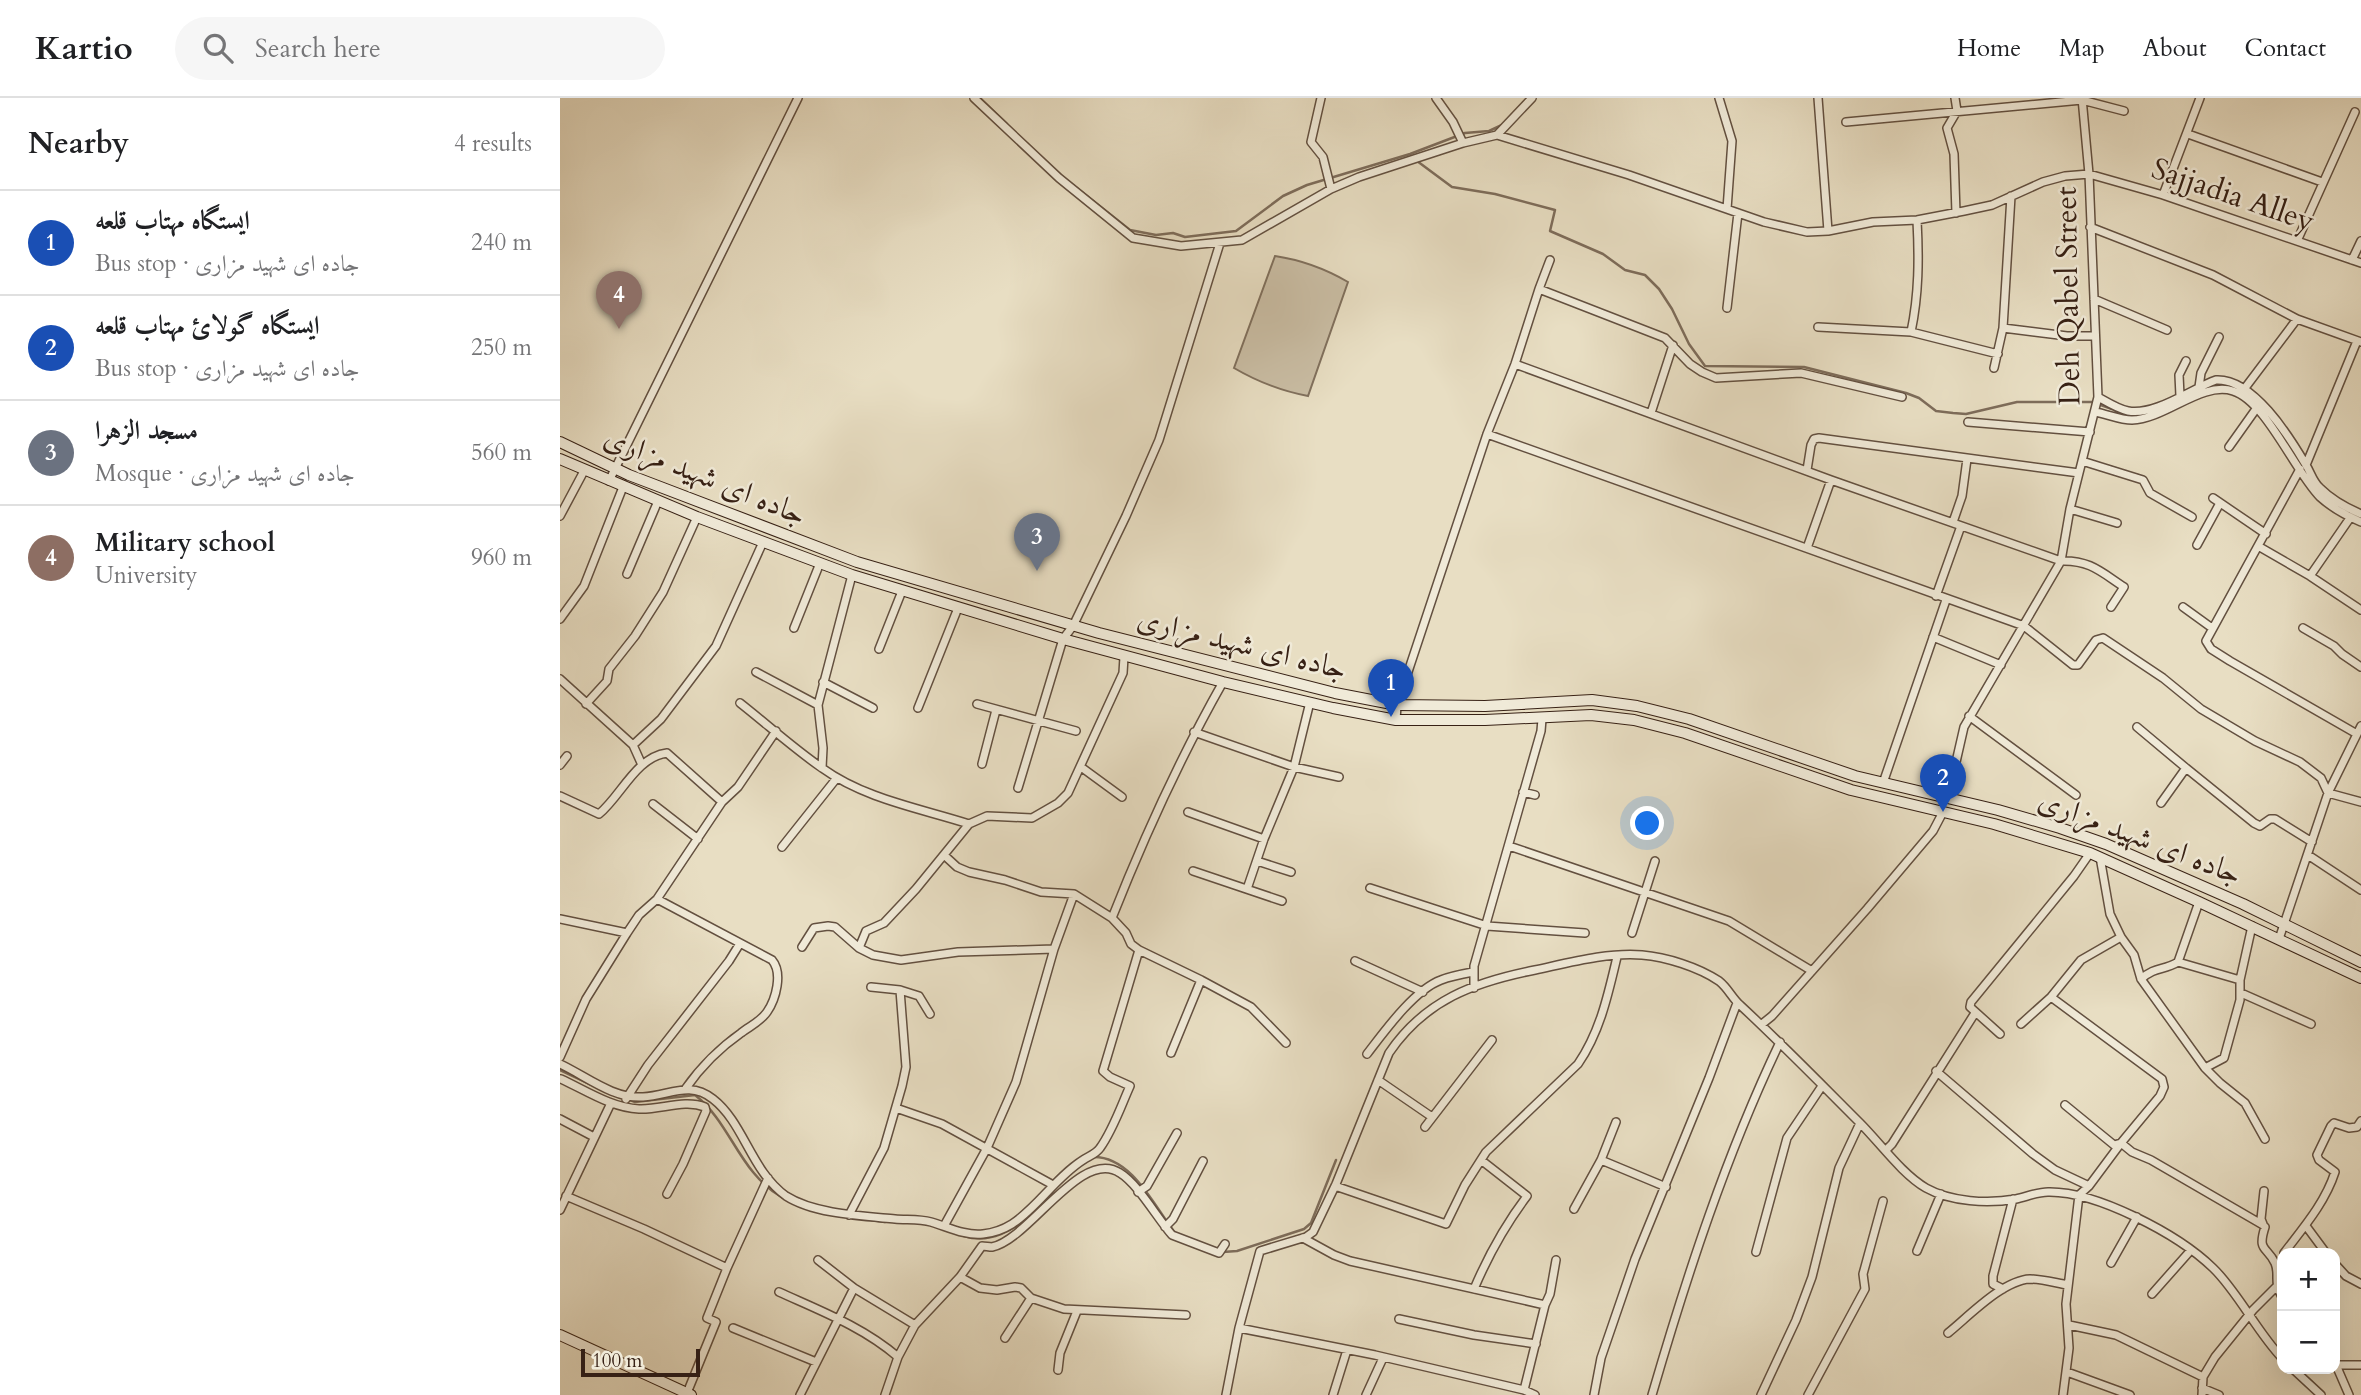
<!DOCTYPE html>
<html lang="en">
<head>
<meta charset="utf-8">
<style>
  :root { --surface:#fff; --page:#f6f6f6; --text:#202124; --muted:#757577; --line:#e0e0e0; --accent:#8f2418 }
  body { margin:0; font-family:Cardo,Amiri,serif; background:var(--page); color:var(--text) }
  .controls { position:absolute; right:21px; bottom:21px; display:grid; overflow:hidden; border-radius:14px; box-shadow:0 7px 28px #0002 }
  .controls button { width:63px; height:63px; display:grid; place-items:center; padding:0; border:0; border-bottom:2px solid var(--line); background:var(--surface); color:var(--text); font:35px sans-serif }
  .scale { position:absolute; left:21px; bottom:18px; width:119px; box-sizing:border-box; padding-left:7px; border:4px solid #372115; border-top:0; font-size:19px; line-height:24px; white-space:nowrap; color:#372115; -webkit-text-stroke:5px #f0ead8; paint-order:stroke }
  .you { position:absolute; left:1088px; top:726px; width:24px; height:24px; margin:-18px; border:5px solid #fff; border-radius:50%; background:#1a73e8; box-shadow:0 0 0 10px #1a73e833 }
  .badge { display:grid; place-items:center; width:46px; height:46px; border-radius:50%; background:var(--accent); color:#fff; font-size:23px; font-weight:700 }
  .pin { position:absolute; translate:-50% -58px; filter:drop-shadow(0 2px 4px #0008) }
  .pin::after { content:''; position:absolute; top:37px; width:24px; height:21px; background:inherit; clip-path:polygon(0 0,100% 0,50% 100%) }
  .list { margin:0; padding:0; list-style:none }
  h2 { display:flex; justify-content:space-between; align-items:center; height:91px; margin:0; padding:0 28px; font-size:30px }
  h2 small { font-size:23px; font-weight:400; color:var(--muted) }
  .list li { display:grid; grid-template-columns:46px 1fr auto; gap:21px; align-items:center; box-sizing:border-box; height:105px; padding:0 28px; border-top:2px solid var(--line) }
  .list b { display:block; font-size:26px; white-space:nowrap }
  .list p { margin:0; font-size:23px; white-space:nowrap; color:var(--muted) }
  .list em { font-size:23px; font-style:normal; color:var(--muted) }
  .icon { flex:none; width:38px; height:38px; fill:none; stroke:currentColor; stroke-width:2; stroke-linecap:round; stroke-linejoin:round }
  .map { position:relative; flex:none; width:1801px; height:1297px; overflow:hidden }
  header { display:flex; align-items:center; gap:42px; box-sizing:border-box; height:98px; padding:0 35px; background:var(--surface); border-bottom:2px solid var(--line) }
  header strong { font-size:33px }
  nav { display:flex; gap:38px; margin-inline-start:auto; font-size:24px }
  .search { width:490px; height:63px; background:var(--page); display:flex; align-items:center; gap:18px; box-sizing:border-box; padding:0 24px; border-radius:38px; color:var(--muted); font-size:26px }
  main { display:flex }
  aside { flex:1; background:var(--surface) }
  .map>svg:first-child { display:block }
</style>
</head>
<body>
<header>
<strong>Kartio</strong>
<div class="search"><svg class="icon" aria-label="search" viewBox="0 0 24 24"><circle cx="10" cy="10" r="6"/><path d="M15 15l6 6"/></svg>Search here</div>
<nav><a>Home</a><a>Map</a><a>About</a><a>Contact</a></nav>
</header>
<main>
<aside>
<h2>Nearby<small>4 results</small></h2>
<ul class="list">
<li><span class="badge" style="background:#1a4fb4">1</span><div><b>ایستگاه مهتاب قلعه</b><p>Bus stop · جاده ای شهید مزاری</p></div><em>240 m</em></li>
<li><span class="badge" style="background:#1a4fb4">2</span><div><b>ایستگاه گولائ مهتاب قلعه</b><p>Bus stop · جاده ای شهید مزاری</p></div><em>250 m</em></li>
<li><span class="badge" style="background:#6b7280">3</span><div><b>مسجد الزهرا</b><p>Mosque · جاده ای شهید مزاری</p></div><em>560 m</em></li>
<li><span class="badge" style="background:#8d6e63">4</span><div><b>Military school</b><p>University</p></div><em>960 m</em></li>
</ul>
</aside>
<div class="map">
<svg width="1801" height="1297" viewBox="0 0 1801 1297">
  <rect width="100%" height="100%" fill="#e8dec3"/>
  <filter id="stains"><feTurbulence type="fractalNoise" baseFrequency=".00286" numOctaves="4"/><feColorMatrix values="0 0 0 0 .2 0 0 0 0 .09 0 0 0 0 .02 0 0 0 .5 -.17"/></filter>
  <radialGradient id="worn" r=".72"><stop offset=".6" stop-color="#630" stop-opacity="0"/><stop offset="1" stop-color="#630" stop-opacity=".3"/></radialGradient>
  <path fill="#cabea5" stroke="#80705d" stroke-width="2" d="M715,158C742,162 764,170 788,184L748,298C721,293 698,284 674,270Z"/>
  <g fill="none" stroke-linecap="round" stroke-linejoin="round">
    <path stroke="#7d6c5a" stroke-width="2.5" d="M420,0L447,26
      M857,63L892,89L935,96L995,112L990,133L1043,156L1065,172L1085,177L1099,191L1112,211L1129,246L1145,268L1244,269L1346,295L1359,300L1376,313L1393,315L1406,316L1457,304H1532L1552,311
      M513,87L570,132L596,137L613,135L625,139L676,133L723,98L747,87L850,56L905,35L929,33L944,26L963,5
      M1644,291L1665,286
      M1722,338L1746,373
      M0,972L32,987
      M68,1001L75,1004L135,997C172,1026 178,1074 223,1100
      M534,1059C572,1059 594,1108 615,1135
      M311,1122L325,1124
      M404,1138C429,1146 455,1133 472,1114
      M663,1154L677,1153L744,1131L751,1125L776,1062"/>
    <defs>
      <path id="street" d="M414,0L499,80L573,140L621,148L682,142L771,91L799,79L903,45L937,37L972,0
        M761,0L751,44L763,59L771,91
        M876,0L893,24L903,45
        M1159,0L1172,43L1167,111
        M1258,0L1268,133
        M1395,0L1397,13L1387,30L1394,56L1396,115
        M1286,24L1522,2L1564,13
        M1628,36L1762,84
        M937,37L1069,77L1204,124L1247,134L1268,133L1313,124L1357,122L1404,113L1432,107L1483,84L1505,78L1529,76L1603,97L1801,165
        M1603,97L1640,0
        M1530,129L1653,177L1737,221L1801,244
        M1737,143L1795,14
        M1792,162L1801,143
        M979,191L1105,240L1130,266L1142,274L1156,280L1241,275L1342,299
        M1534,201L1607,232
        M1167,210L1178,115
        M1258,229L1351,234L1438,256
        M1443,230L1507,238H1535
        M1351,234C1359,196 1359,160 1357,122
        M955,266L1271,382L1501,463C1530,462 1541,474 1564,489L1551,509
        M1434,270L1443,230L1451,98
        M1639,289L1641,275L1659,239
        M1685,290L1737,221
        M1620,298L1619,277L1626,263
        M1538,299C1547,304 1558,311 1568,313C1595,318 1631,291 1656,282C1693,280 1729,338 1746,367C1751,375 1753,384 1760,390C1771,401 1787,410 1801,416
        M1535,314C1547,316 1560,322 1572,322C1605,321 1642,283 1673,293C1706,303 1735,374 1760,399C1771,409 1787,418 1801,424
        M1091,315L1113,247
        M1408,324L1530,334
        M927,336L1464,528L1513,567H1518L1536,542L1543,540L1603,580L1641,611L1695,643L1740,664L1761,680L1768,695L1801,704
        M1669,349L1696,311
        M1522,363L1583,382L1590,395L1632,419
        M1746,367L1797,243
        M1740,371L1646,543L1651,551L1670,563L1797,636
        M1247,372L1251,347L1254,341L1259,340L1519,375
        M49,383L238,0
        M1653,400L1706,436
        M1510,411L1557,425
        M0,418L24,373
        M1393,424L1402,398L1407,361
        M1637,447L1660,405
        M1698,448L1750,478L1801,512
        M1247,450L1271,382
        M67,476L98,403
        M292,477L258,607L263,650L262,670C305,701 359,710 409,726
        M1750,478L1790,420
        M1376,498L1401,428
        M1623,509L1652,530
        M0,521L24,488L63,389
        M234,530L260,465
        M1743,530L1774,548L1782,556L1801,569
        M1373,539L1441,567
        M319,551L342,493
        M196,574L258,607
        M0,581L73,647L82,667
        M263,584L313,610
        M180,605C208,627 233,650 262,670
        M26,606L47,583L49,571L75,538L103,494L137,419
        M417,606L516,633
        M358,610L398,510
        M1409,618L1516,697
        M836,622L837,607L927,336L955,266L979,191L990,162
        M1577,629L1626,670
        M634,634L734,669L779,679
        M73,647L101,621L156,548L203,444
        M422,666L436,612
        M0,667L7,658
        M521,669L562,699
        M1323,685L1386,502
        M458,690L503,541L513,528L566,418L599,342L660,145
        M963,694L975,697
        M0,698L39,716C61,698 76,659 107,655L162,704
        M1388,699L1404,629L1501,463L1510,411L1538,299L1529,76L1522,0
        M1601,705L1626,670L1694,725L1700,728L1710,721H1715L1752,744
        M93,706L138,741
        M628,714L704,741
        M949,748L1169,823L1252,873
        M222,749L276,681
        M384,757L397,769L409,774L445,782L481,794L514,796L552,820L566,835L571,846L579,852L641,882L691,909L726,945
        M1748,757L1801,792
        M1540,759L1550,816L1561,839L1574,857L1581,881L1645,970L1660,985L1685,1005L1705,1041
        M697,763L731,774
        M633,773L722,803
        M810,790L927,828L1025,835
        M687,791L704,741L734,669L750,604
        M97,801L212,862C223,875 216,901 207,914C200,924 190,928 181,935C161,949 140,970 126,990
        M552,820C584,739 620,660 663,584
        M0,821L67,835
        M1072,835L1095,763
        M1719,841L1768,695L1801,628
        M242,849L254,830L268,828L275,829L299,850L313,857L341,862L398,854L494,851L456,984L427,1050L384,1128
        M299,850L306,833L324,825L356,791L409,726L427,718L472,720L498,705L508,695L563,575L564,559
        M494,851L514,796
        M795,863L863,894
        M1618,864L1680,882
        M1581,881C1596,868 1603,873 1618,864L1639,804
        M311,889L340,892L359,898L370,916
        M914,890V868L981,633L982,621
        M1681,895L1751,926
        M1491,899L1602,981L1604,989L1600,998L1561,1045L1529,1088L1519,1097L1506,1206L1509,1250L1503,1297
        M1202,926L1212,918L1307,811L1373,733L1383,714
        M1461,926L1491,899L1521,862L1561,839
        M1440,936L1410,909L1411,904L1514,778L1530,755
        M611,955L641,882
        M807,956C824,934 854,892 881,882C891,878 902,876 913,874
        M0,959L26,901L67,835L79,817L97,801L162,704L178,689L216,633
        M0,966C26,978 53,1001 83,999C109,998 129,982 153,1001C184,1025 191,1073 226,1098C254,1116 303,1118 335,1121C347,1122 360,1121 371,1124C388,1129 405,1138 423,1136C433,1135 444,1131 452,1126C477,1110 496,1079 523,1062C529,1058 536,1056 540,1050C553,1032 561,1008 570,988L550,979L543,973L579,852
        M1645,970L1664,960L1680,902V882L1692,828
        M1376,973L1473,1056L1495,1072L1529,1088
        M1,981C25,992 52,1010 79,1011C101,1012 124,1001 145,1009L146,1013L123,1066L107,1096
        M818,982L872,1019
        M66,1001L88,967L169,863L179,847
        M1505,1007L1554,1047L1561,1045L1572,1054L1591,1062L1703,1127L1705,1129C1697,1154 1707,1148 1715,1165C1720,1177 1713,1183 1722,1199
        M336,1010L382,1026L493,1087
        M0,1021L34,1039
        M865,1029L932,942
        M1326,1052L1332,1046L1415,915
        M1041,1062L1106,1089
        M775,1088L886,1126L905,1087L926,1054L1018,966C1040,934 1048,897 1057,859
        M578,1094L587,1088L617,1035
        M6,1098L84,1131L167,1170
        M1014,1111L1041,1062L1056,1024
        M0,1112L51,1005
        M289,1117L324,1050L342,988L346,969L340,892
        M1703,1126L1701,1121L1704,1093
        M1746,1128L1766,1155
        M605,1129L613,1121L643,1063
        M743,1140L774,1157L790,1163L985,1207
        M1357,1153L1381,1096
        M1196,1154L1227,1040L1262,988
        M1724,1155C1743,1130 1765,1105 1775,1074L1759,1062L1757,1057L1771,1028L1774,1025L1789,1030L1797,1029L1801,1023
        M258,1162L294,1190L355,1227
        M1551,1165L1577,1119
        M1775,1166L1786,1178L1801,1186
        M400,1179L420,1190L437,1192L455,1189L461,1190L471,1200L504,1211L626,1217
        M914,1191C928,1158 945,1127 967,1098L921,1062
        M1443,1191L1433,1186V1178L1453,1101
        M219,1194C261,1213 303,1229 338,1259
        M1592,1196L1631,1152
        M839,1221L914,1237L976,1246
        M1509,1227L1556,1237L1643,1279
        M173,1230L256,1264
        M679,1230L815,1257L964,1292L975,1297
        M1388,1235C1408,1219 1443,1182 1470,1181C1482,1181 1496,1185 1508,1187
        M445,1240L471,1200
        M1775,1267H1801
        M1776,1267L1789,1297
        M1733,1271L1761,1297
        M498,1272L500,1255L517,1213
        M1507,1274L1570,1297
        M1642,1290L1659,1297
        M964,1292L985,1207L990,1196L996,1162
        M127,1295L156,1224L147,1220L167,1170L208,1080
        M240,1297L294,1190
        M325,1297L338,1259L355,1227L400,1179L422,1148C425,1148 429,1149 432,1149C470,1141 521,1049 560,1075C578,1086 597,1120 612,1137L659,1155L665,1146
        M666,1297L679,1230L700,1153L746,1139L753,1134L776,1086L829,955C865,902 914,884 975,872C1008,865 1048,854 1082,857C1106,859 1138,869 1159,883C1168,890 1172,900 1180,907C1221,945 1260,985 1300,1025C1320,1045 1342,1076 1366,1090C1391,1104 1428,1106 1456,1101C1466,1099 1477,1094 1488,1094C1536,1093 1618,1136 1653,1170C1678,1194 1697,1234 1722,1260
        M773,1297L787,1252
        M806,1297L823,1260
        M1034,1297L1041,1260L1075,1161L1149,980L1177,905
        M1092,1297C1127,1177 1166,1057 1220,944
        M1201,1297L1236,1222L1252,1179L1279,1070L1300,1025
        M1248,1297L1305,1191L1303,1176L1323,1103
        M1642,1297L1643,1279L1655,1259L1693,1212L1716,1189"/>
      <path id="secondary" d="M0,344L69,377L297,464L539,535L775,595L837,607L925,608L1032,602L1077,608L1129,621L1295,678L1438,712L1500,730L1546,746L1683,806L1801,864
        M0,361L137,419L292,477L503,541L663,584L773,610L836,622H925L1031,617L1074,622L1125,635L1291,692L1434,726L1530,755L1639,804L1801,880
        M0,1237L131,1297"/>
    </defs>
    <use href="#street" stroke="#635040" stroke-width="10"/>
    <use href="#secondary" stroke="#372115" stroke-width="12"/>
    <use href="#street" stroke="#f0ead8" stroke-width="7"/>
    <use href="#secondary" stroke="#f0ead8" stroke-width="10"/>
  </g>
  <g text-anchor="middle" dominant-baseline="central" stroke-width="5" stroke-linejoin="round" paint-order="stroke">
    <g font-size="30" fill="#372115" stroke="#f0ead8">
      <text transform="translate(1673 97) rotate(19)">Sajjadia Alley</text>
      <text transform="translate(1508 198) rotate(-91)">Deh Qabel Street</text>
      <text transform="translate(145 378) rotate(22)">جاده ای شهید مزاری</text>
      <text transform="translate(682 546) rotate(14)">جاده ای شهید مزاری</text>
      <text transform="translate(1580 739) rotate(21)">جاده ای شهید مزاری</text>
    </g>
  </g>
  <rect width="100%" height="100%" filter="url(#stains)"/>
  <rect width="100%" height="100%" fill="url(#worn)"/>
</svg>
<div class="controls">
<button>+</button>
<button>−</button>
</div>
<div class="scale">100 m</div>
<div class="you"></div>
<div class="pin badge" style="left:831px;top:619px;background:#1a4fb4">1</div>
<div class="pin badge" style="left:1383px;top:714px;background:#1a4fb4">2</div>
<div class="pin badge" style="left:477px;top:473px;background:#6b7280">3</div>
<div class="pin badge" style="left:59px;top:231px;background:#8d6e63">4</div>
</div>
</main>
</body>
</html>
